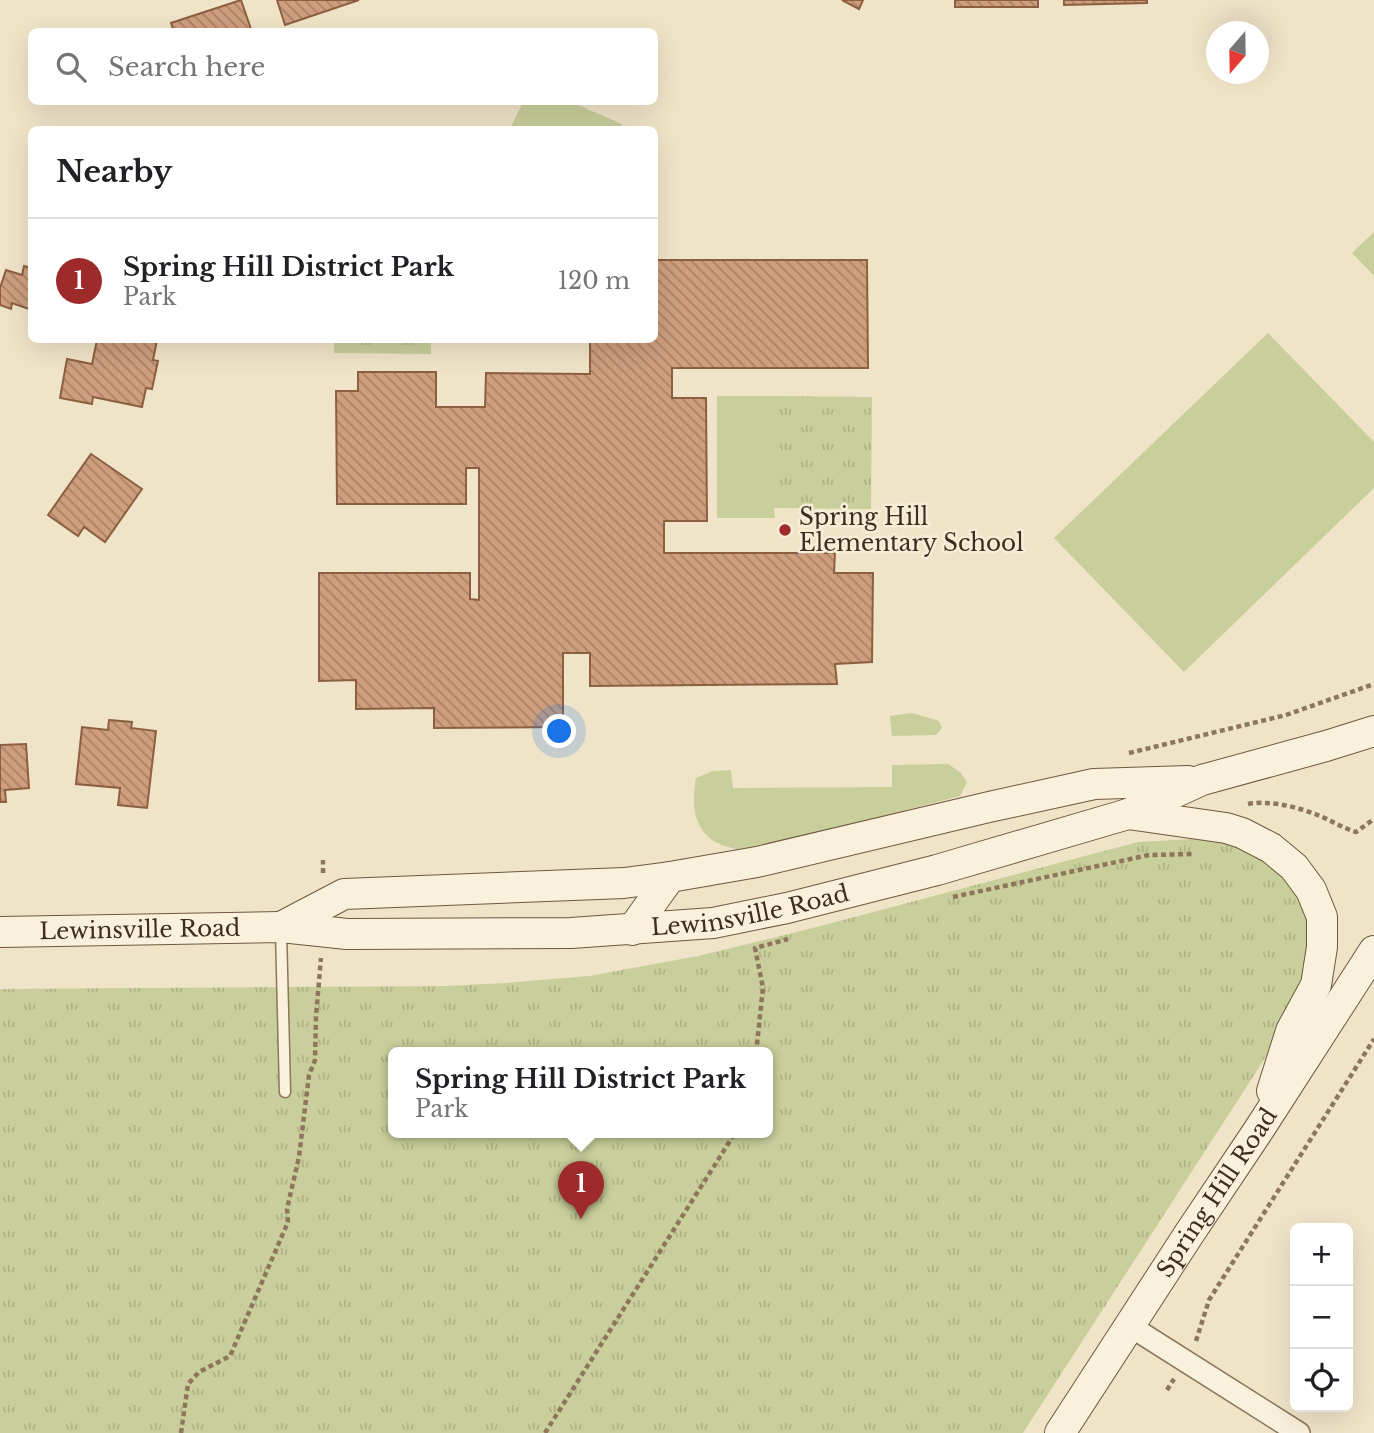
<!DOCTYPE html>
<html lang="en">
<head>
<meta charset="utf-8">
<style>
  :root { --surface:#fff; --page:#f2f2f2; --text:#202124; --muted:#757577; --line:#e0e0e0; --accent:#9e2a2b }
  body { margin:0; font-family:"Libre Baskerville",serif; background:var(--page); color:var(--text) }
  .controls { position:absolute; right:21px; bottom:21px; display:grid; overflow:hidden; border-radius:10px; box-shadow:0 7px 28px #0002 }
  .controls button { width:63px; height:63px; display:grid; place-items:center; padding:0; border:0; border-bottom:2px solid var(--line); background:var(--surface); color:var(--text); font:35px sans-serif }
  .compass { position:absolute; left:1206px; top:21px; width:63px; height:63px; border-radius:50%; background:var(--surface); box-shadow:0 7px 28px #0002; rotate:200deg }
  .you { position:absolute; left:560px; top:732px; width:24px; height:24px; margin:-18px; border:5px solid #fff; border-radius:50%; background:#1a73e8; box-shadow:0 0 0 10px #1a73e833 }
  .badge { display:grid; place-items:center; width:46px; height:46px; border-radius:50%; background:var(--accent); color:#fff; font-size:23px; font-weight:700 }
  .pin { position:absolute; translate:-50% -58px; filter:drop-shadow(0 2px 4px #0008) }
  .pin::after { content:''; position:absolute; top:37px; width:24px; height:21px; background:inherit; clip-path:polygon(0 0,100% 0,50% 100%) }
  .popup { position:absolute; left:388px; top:1047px; width:385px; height:91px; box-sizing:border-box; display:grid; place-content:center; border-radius:10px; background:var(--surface); filter:drop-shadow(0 2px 5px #0005); font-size:23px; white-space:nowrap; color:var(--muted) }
  .popup b { font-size:26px; color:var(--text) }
  .popup::after { content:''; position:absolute; left:50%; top:100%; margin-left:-14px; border:14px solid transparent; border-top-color:var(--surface) }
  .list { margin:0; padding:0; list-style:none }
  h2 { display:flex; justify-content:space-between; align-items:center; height:91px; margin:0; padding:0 28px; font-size:30px }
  h2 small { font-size:23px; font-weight:400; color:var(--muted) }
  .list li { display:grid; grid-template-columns:46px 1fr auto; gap:21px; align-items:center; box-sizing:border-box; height:126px; padding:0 28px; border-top:2px solid var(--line) }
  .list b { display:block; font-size:26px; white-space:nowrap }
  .list p { margin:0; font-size:23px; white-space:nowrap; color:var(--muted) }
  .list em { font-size:23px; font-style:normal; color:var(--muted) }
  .icon { flex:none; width:38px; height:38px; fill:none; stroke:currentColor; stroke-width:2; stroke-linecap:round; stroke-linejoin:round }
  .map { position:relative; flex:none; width:1374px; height:1433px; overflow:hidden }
  .search { position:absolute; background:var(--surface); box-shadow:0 7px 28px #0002; left:28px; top:28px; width:630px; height:77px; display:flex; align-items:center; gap:18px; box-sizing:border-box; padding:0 24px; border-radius:10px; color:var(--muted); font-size:26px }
  .panel { position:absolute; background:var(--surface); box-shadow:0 7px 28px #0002; left:28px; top:126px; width:630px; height:217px; border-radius:10px }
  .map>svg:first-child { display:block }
</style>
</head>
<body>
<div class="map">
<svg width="1374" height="1433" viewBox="0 0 1374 1433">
  <defs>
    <pattern id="park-tufts" width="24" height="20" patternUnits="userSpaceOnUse" patternTransform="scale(1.75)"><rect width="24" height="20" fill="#c9cf9b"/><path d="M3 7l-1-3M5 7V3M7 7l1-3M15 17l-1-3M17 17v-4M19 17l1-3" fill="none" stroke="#aeb285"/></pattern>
    <pattern id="building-back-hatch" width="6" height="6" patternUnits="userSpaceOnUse" patternTransform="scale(1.75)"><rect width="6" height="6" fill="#cf9f7d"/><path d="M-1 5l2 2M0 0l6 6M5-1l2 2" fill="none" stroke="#a98266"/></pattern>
  </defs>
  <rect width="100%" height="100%" fill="#f0e4c8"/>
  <path fill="#c9cf9b" d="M523,102H571L622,124L619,130L510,129Z
    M1374,232V276L1352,253Z
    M1268,333L1374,442V488L1184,672L1054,538Z
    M717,396H774V508L775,518H717Z
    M912,713L939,721L942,728L936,735L892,736L890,716Z
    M948,764L960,772L967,782L960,796L744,852C734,848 720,846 712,840C692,825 692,801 696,778L713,771L731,770L733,788L892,787V765Z"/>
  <path fill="url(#park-tufts)" fill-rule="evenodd" d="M334,340H431V354L334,353Z
    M774,396L872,397L871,509L774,508Z
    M1191,839L1221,840L1247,845L1296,888L1312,931L1300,1004L1023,1433H0V989L446,986L506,983L589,976L698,956L805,930L1138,842ZM394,1053H768V1133H394Z"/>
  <path fill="url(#building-back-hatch)" stroke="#8d5f41" stroke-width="2" d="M241,0L252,32H174L171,23Z
    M277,0H359L285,25Z
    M842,0H863L859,9Z
    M955,0H1038V7H955Z
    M1064,0H1147V3L1064,5Z
    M654,260H867L868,368H672V398H706L707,521H664V553H835L834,573H873L872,662L835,664L837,684L590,686V653H563V727L434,728V708L356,709V680L319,681V573H470V599L479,600V468H466V504H337L336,391H358V372H436V407H485L486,373L590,374V340H654Z
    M24,266L32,268V310L12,303L11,309L0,305V288L6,270L22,275Z
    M97,340H157L153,360L158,361L152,389L146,388L142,407L93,397L92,404L60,398L67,359L92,364Z
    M91,454L142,489L105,542L84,527L78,536L48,515Z
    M109,720L132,722L131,728L156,731L147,808L118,805L120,788L76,784L82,727L108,730Z
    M26,744L29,788L5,790L6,802H0V745Z"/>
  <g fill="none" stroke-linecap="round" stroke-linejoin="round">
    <defs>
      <path id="lane" d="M281,930L285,1092"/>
      <path id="street" d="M1130,1326L1299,1433"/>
      <g id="secondary">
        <path d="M1128,814L1226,828L1242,833L1271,848L1294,867L1311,890L1322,917V947L1316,985L1291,1031L1272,1091"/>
        <path d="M281,927L344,894L624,883L670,877L757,862L989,807L1094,784L1188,781"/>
        <path d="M632,930L670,877"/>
        <path id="s1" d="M0,932L281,927L347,934L571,933L713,923L787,908L937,870L1128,814L1202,780L1326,746L1374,731"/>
        <path id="s2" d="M1060,1433L1189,1234L1258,1131L1374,951"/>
      </g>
    </defs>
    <use href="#lane" stroke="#8d765c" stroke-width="13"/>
    <use href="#street" stroke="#8d765c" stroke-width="24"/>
    <use href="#secondary" stroke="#6f573f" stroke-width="32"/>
    <path stroke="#8d765c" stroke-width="4.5" stroke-dasharray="5 3.5" stroke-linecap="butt" d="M1129,753L1286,715L1374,684
      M1248,804C1271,800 1298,807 1320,816C1332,821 1343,828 1356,832L1374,819
      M323,873V860
      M953,897L1149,855L1195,854
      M756,1053L763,988L755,948L788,939
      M1196,1341L1209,1300L1374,1039
      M1167,1390L1174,1379
      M181,1433L188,1384L199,1372L230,1356L288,1222L287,1209L299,1157L309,1075L315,1060L316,1016L321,958
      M545,1433L735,1133"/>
    <use href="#lane" stroke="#faf1dc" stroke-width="10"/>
    <use href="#street" stroke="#faf1dc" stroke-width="21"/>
    <use href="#secondary" stroke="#faf1dc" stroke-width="30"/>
  </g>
  <circle fill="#9e2a2b" stroke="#f7eed8" stroke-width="2.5" cx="785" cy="530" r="7"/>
  <g text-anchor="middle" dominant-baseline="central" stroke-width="5" stroke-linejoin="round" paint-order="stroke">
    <g font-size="23" fill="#3d2e20" stroke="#f7eed8" text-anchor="start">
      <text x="799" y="517">Spring Hill<tspan x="799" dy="26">Elementary School</tspan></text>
    </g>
    <g font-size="23" fill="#3d2e20" stroke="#f7eed8">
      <text stroke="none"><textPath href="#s1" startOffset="752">Lewinsville Road</textPath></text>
      <text stroke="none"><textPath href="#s1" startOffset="140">Lewinsville Road</textPath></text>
      <text stroke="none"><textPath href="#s2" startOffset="287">Spring Hill Road</textPath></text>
    </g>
  </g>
</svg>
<div class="controls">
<button>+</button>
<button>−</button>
<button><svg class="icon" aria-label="locate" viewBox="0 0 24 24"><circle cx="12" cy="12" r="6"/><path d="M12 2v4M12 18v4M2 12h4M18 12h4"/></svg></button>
</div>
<svg class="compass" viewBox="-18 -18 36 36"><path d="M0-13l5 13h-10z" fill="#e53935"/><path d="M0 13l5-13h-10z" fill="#757577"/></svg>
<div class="you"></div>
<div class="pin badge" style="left:581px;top:1219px">1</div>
<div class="popup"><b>Spring Hill District Park</b>Park</div>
<div class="search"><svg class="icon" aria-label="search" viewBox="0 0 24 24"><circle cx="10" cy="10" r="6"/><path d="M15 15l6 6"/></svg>Search here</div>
<section class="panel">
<h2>Nearby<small></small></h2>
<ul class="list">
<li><span class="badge">1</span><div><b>Spring Hill District Park</b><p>Park</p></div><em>120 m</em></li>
</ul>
</section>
</div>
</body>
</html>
